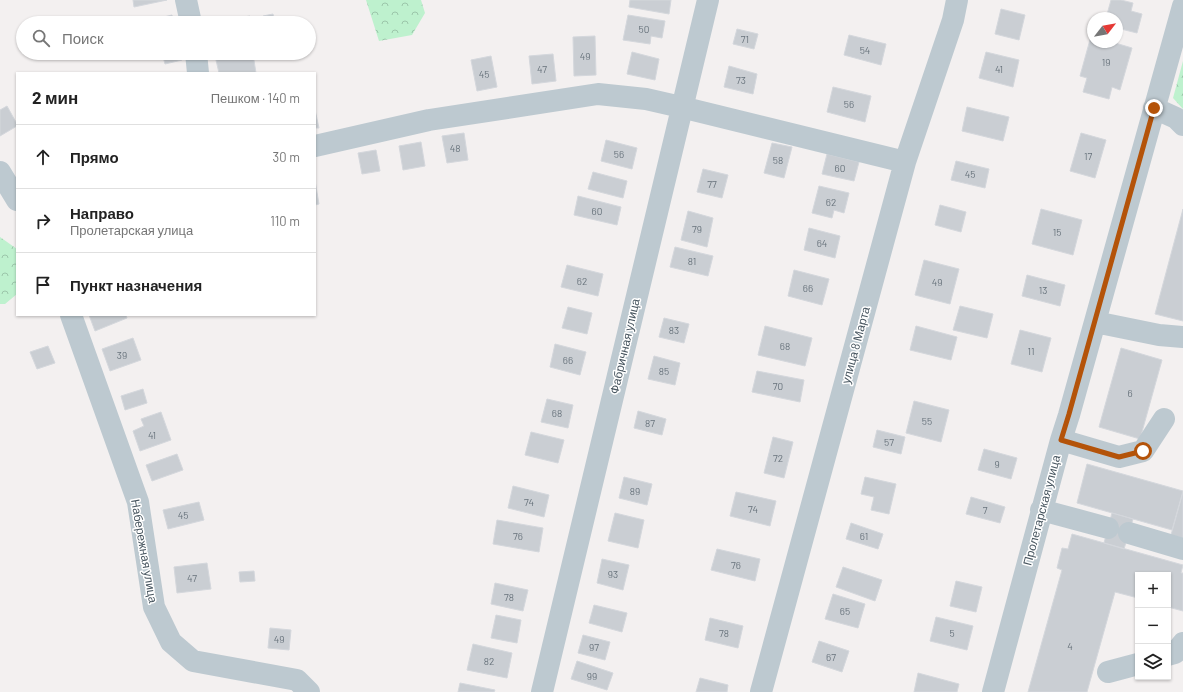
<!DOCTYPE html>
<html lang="ru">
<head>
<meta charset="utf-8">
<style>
  :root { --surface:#fff; --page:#f2f2f2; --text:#222; --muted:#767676; --line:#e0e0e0 }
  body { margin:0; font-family:Barlow,sans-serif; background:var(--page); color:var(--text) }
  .controls { position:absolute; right:12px; bottom:12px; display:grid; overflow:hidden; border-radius:0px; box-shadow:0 1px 3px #0004 }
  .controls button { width:36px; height:36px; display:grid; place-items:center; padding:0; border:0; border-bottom:1px solid var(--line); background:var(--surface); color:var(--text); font:20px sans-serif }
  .compass { position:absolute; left:1087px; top:12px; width:36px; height:36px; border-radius:50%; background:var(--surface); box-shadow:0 1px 3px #0004; rotate:59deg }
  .stop { position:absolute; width:12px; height:12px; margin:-9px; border:3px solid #b45309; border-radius:50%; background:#fff }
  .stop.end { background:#b45309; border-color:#fff; box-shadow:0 1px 4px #0008 }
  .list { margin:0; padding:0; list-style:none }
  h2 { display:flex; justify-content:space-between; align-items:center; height:52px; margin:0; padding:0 16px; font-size:17px }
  h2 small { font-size:13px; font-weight:400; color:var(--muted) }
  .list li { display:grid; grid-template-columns:26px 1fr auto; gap:12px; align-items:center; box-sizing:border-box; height:64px; padding:0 16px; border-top:1px solid var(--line) }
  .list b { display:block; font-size:15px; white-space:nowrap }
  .list p { margin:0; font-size:13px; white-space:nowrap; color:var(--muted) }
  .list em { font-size:13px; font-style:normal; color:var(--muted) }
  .icon { flex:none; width:22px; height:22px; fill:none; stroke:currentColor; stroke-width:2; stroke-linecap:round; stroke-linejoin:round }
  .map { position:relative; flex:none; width:1183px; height:692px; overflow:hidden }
  .search { position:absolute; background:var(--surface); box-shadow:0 1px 3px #0004; left:16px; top:16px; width:300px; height:44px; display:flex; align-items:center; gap:10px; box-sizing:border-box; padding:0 14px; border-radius:22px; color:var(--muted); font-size:15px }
  .panel { position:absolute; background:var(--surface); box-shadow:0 1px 3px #0004; left:16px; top:72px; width:300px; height:244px; border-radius:0px }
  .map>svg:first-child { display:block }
</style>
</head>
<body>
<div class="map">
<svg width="1183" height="692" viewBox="0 0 1183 692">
  <defs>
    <pattern id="forest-crowns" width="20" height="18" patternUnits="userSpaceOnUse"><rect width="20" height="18" fill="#bef1ce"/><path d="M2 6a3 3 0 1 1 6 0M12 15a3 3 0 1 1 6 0" fill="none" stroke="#9cc6aa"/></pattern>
  </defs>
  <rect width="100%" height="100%" fill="#f3f0f0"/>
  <path fill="url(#forest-crowns)" d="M366,0H421L425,13L412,35L379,41Z
    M1183,61V109L1173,98Z
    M0,237L17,249V294L5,304H0Z"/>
  <path fill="#caced3" stroke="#d4d7dc" d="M133,0H167L134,7Z
    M630,0H671L669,14L629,7Z
    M1111,0H1121L1133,3L1131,11L1142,14L1137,33L1117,28V18H1106Z
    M1001,9L1025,15L1019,40L995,34Z
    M273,14L275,23H264L263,16Z
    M172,15L173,23H144V22Z
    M628,15L665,21L662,38L651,36L650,44L623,40Z
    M250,16L252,23L212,22Z
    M737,29L758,34L754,49L733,44Z
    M849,35L886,44L881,65L844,55Z
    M595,36L596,75L574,76L573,37Z
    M1091,36H1093V42H1112L1132,48L1120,90L1112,87L1109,99L1083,92L1087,78L1080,76Z
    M632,52L659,59L655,80L627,74Z
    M986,52L1019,60L1013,87L979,78Z
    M162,53H181L182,60L165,64Z
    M253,54L256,73H219L216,60Z
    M553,54L556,81L532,84L529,56Z
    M491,56L497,87L477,91L471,60Z
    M729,66L757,74L753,94L724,87Z
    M833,87L871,96L865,122L827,112Z
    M7,106L17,124V126L0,136V110Z
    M967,107L1009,117L1003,141L962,131Z
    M315,110L319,128H315Z
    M464,133L468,160L447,163L442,136Z
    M1081,133L1106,140L1095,178L1070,171Z
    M606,140L637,148L632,169L601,161Z
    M421,142L425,166L403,170L399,146Z
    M772,143L792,147L784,178L764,173Z
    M376,150L380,171L362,174L358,153Z
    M827,154L859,162L854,181L822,174Z
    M956,161L989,169L985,188L951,180Z
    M703,169L728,175L722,198L697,192Z
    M593,172L627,181L623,198L588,189Z
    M315,181L319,204L315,205Z
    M819,186L849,193L844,213L834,210L832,218L812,213Z
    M578,196L621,207L617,225L574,215Z
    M940,205L966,212L961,232L935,225Z
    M1041,209L1082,220L1073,255L1032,244Z
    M1183,209V321L1155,314Z
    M688,211L713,218L707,247L681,240Z
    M809,228L840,236L835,258L804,250Z
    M675,247L713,256L708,276L670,267Z
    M924,260L959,269L950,304L915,295Z
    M567,265L603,274L598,296L561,287Z
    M794,270L829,279L822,305L788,296Z
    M1027,275L1065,285L1060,306L1022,296Z
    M960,306L993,314L987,338L953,330Z
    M568,307L592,313L587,334L562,328Z
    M89,315H126L127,318L95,331Z
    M664,318L689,324L684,343L659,337Z
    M765,326L812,338L805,366L758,355Z
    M916,326L957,337L951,360L910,350Z
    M1020,330L1051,338L1042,372L1011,364Z
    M133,338L141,360L110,371L102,349Z
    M555,344L586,352L580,375L550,367Z
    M48,346L55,363L37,369L30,352Z
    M1121,348L1162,360L1140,439L1099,427Z
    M654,356L680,363L675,385L648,379Z
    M757,371L804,380L800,402L752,392Z
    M143,389L147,403L125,410L121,396Z
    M547,399L573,405L568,428L541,422Z
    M914,401L949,410L941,442L906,433Z
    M638,411L666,419L662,435L634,428Z
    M161,412L171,440L140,451L133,431L144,426L141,419Z
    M877,430L905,437L901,454L873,447Z
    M531,432L564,440L558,463L525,455Z
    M773,437L793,442L784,478L764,473Z
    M984,449L1017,458L1011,479L978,470Z
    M177,454L183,470L152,481L146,465Z
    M1087,464L1183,491L1172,530L1077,503Z
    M624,477L652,484L647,505L619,498Z
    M865,477L896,484L889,514L871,510L874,497L861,494Z
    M513,486L549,495L544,517L508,508Z
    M736,492L776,501L770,526L730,516Z
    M1183,492V538L1171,535Z
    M971,497L1005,507L1000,523L966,514Z
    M199,502L204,520L168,529L163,510Z
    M615,513L644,520L638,548L608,541Z
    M1112,513L1133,519L1124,549L1104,543Z
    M497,520L543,528L539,552L493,544Z
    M851,523L883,534L878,549L846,539Z
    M1072,534L1183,565L1181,573H1183V611L1168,607V575H1138V598L1115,592L1087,692H1028L1062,570L1057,568L1062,548L1068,549Z
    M717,549L760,559L755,581L711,570Z
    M602,559L629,565L623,590L597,583Z
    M207,563L211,589L177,593L174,567Z
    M843,567L882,580L875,601L836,587Z
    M254,571L255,581L240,582L239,572Z
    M956,581L982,587L976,612L950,606Z
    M495,583L528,590L523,611L491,604Z
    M833,594L865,604L858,628L825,619Z
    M594,605L627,613L622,632L589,623Z
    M496,615L521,620L517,643L491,638Z
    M936,617L973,626L967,650L930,641Z
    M710,618L743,626L738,648L705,640Z
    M270,628L291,630L289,650L268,648Z
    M583,635L610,642L605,660L578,653Z
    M819,641L849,651L842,672L812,662Z
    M473,644L512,653L507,678L467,670Z
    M577,661L613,673L607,690L571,679Z
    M918,673L959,684L957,692H914Z
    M700,678L728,685L727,692H696Z
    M460,683L495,690L494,692H458Z"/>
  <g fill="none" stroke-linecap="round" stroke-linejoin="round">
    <path stroke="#bdc9d0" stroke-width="22" d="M186,0L191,23
      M196,53L198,73
      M1154,108L1176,118L1183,125
      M315,146L429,120L598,94L646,99L681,107L905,162
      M0,172L17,200
      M71,315L138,502L154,607L171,642L193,661L297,680L309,692
      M1095,322L1159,335L1183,337
      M1061,440L1119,457L1143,451L1164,419
      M1041,510L1108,528
      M1129,533L1183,549
      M1168,655L1175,653L1183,643
      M1108,672L1138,664
      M542,692L708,0
      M761,692L905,162L953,20L957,0
      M993,692L1061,440L1069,415L1183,6"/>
  </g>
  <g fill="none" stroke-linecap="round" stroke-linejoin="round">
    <path stroke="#b45309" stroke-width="5" d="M1143,451L1119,457L1061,440L1069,414L1154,108"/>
  </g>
  <g text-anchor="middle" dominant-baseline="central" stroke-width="3" stroke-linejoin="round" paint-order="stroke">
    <g font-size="10" fill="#68737c">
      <text x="644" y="29">50</text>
      <text x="745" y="39">71</text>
      <text x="865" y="50">54</text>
      <text x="585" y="56">49</text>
      <text x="1106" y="62">19</text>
      <text x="542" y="69">47</text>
      <text x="999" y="69">41</text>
      <text x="484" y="74">45</text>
      <text x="741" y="80">73</text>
      <text x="849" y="104">56</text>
      <text x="455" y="148">48</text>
      <text x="619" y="154">56</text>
      <text x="1088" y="156">17</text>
      <text x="778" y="160">58</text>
      <text x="840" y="168">60</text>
      <text x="970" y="174">45</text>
      <text x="712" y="184">77</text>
      <text x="831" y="202">62</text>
      <text x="597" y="211">60</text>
      <text x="697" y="229">79</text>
      <text x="1057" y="232">15</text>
      <text x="822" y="243">64</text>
      <text x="692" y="261">81</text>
      <text x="582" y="281">62</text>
      <text x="937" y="282">49</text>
      <text x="808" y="288">66</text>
      <text x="1043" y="290">13</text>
      <text x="674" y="330">83</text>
      <text x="785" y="346">68</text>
      <text x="1031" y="351">11</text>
      <text x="122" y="355">39</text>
      <text x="568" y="360">66</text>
      <text x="664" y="371">85</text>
      <text x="778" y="386">70</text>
      <text x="1130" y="393">6</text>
      <text x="557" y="413">68</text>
      <text x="927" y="421">55</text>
      <text x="650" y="423">87</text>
      <text x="152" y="435">41</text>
      <text x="889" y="442">57</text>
      <text x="778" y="458">72</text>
      <text x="997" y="464">9</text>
      <text x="635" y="491">89</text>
      <text x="529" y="502">74</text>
      <text x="753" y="509">74</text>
      <text x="985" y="510">7</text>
      <text x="183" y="515">45</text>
      <text x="518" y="536">76</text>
      <text x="864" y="536">61</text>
      <text x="736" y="565">76</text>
      <text x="613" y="574">93</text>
      <text x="192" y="578">47</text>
      <text x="509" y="597">78</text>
      <text x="845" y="611">65</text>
      <text x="724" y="633">78</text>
      <text x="952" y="633">5</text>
      <text x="279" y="639">49</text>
      <text x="1070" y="646">4</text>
      <text x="594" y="647">97</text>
      <text x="831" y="657">67</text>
      <text x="489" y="661">82</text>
      <text x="592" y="676">99</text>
    </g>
    <g font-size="12" fill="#47555f" stroke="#fff">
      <text transform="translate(855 345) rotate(-75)">улица 8 Марта</text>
      <text transform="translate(624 346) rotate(-77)">Фабричная улица</text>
      <text transform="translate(1041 510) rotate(-75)">Пролетарская улица</text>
      <text transform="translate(145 551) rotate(80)">Набережная улица</text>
    </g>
  </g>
</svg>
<div class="controls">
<button>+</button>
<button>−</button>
<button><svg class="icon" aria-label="layers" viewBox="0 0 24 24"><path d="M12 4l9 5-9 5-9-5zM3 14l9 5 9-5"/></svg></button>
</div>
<svg class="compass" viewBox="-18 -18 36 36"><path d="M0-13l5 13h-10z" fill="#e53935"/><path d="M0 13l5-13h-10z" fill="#767676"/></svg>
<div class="stop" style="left:1143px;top:451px"></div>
<div class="stop end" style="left:1154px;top:108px"></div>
<div class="search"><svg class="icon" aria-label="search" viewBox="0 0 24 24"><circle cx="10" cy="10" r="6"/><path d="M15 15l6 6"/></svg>Поиск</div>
<section class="panel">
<h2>2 мин<small>Пешком · 140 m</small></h2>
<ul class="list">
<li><svg class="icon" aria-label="ahead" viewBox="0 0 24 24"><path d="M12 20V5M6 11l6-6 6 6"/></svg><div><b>Прямо</b></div><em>30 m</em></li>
<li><svg class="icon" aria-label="right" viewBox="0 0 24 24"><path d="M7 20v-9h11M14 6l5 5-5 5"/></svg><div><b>Направо</b><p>Пролетарская улица</p></div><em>110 m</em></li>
<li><svg class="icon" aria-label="arrive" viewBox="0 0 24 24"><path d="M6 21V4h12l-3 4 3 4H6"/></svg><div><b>Пункт назначения</b></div></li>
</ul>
</section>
</div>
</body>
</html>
